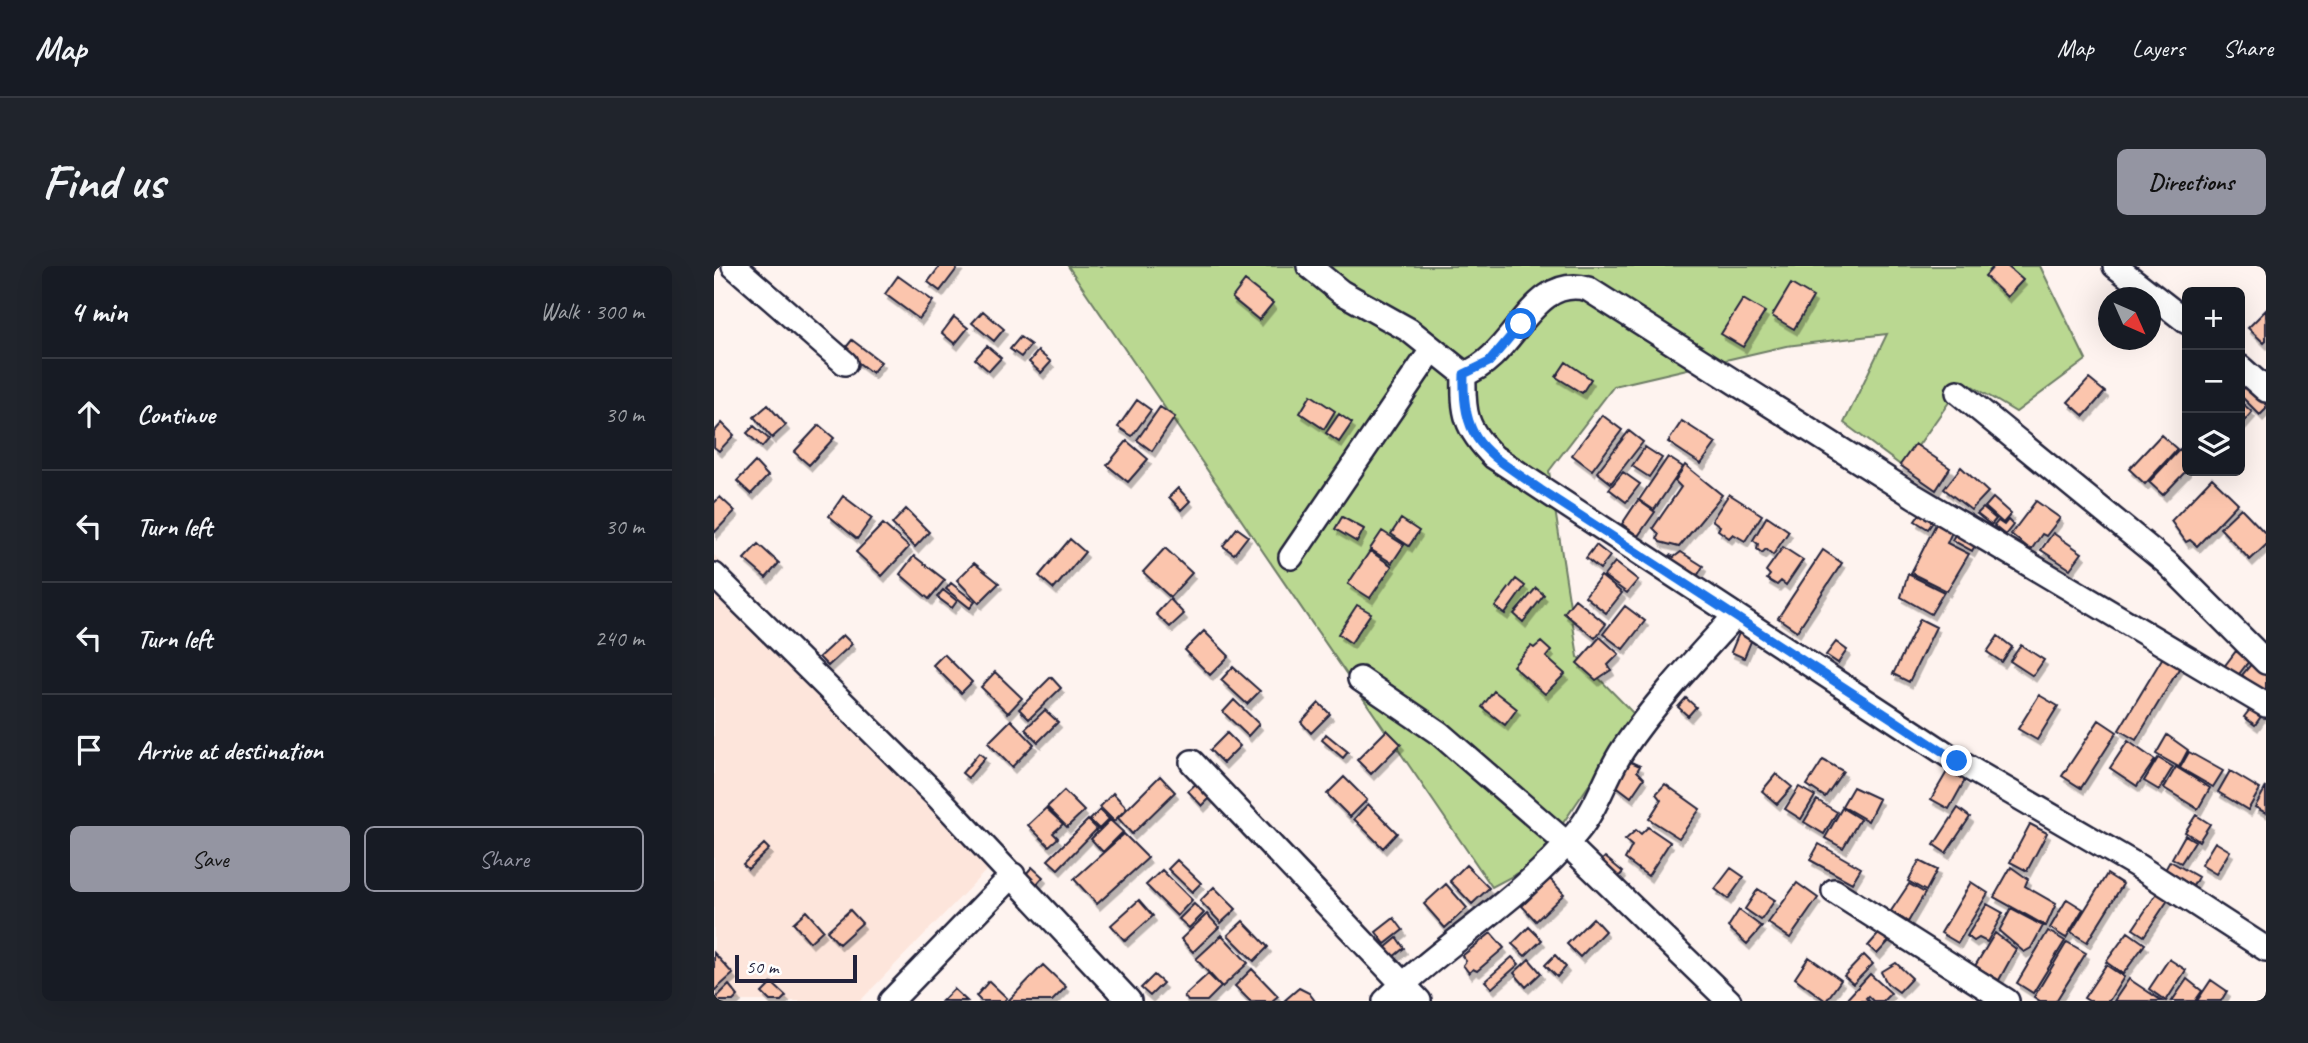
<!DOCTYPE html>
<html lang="en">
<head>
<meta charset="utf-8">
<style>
  :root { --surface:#171b24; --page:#20242c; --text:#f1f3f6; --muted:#9ea1a6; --line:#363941; --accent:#9495a2 }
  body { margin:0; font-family:Caveat,sans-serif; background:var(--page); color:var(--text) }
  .controls { position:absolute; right:21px; top:21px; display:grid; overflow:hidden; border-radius:10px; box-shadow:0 7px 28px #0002 }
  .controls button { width:63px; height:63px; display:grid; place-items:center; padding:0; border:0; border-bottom:2px solid var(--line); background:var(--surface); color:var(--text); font:35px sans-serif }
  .compass { position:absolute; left:1384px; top:21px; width:63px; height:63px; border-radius:50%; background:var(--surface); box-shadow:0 7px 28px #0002; rotate:135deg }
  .scale { position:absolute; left:21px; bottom:18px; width:122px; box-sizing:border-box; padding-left:7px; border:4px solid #22223b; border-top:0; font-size:19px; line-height:24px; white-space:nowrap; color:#22223b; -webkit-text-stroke:5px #fff; paint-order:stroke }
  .stop { position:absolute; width:21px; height:21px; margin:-16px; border:5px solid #1a73e8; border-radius:50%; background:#fff }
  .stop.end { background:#1a73e8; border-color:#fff; box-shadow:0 2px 7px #0008 }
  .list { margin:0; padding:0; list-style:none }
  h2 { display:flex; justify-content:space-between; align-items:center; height:91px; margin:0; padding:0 28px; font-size:30px }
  h2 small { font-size:23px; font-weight:400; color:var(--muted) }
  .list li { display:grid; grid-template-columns:46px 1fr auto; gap:21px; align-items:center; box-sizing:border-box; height:112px; padding:0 28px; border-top:2px solid var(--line) }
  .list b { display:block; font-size:26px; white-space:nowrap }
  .list em { font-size:23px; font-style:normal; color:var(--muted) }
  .actions { display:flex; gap:14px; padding:21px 28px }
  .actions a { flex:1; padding:16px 0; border:2px solid var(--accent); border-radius:10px; text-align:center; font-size:24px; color:var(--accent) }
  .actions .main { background:var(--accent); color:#111 }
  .icon { flex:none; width:38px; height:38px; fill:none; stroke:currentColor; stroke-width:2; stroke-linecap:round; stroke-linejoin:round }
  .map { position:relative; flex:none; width:1552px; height:735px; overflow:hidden; border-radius:10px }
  header { display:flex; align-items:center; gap:42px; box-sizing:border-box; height:98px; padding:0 35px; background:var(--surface); border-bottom:2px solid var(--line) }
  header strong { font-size:33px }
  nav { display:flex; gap:38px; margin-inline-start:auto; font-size:24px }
  .intro { display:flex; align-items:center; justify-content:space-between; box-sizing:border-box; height:168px; padding:0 42px }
  h1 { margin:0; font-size:49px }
  .button { padding:18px 32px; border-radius:10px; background:var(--accent); color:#111; font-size:24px; font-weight:700 }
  main { display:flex; gap:42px; padding:0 42px }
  aside { flex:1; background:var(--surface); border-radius:10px; box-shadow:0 7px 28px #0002 }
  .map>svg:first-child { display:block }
</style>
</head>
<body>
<header>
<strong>Map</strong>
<nav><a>Map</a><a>Layers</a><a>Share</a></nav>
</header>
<div class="intro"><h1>Find us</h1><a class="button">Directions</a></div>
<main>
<aside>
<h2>4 min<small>Walk · 300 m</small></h2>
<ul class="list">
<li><svg class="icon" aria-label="ahead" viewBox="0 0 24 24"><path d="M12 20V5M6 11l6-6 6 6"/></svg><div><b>Continue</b></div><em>30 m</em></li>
<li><svg class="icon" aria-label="left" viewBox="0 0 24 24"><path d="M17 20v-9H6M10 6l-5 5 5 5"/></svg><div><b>Turn left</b></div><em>30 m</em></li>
<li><svg class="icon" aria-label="left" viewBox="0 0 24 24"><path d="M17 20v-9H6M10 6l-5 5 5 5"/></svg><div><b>Turn left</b></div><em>240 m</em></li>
<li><svg class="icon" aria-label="arrive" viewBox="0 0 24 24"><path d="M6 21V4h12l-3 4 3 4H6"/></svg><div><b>Arrive at destination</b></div></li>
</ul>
<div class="actions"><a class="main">Save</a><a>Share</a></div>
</aside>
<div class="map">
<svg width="1552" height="735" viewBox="0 0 1552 735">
  <defs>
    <filter id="shadow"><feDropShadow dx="3" dy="5.5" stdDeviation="0" flood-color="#0004"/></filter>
  </defs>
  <rect width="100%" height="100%" fill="#fef3ef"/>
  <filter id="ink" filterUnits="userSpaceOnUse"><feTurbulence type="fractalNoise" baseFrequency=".0143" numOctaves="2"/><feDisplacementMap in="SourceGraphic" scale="14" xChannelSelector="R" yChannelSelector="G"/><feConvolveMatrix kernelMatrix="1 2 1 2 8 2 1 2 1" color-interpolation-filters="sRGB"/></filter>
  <g filter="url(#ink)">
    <path fill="#fde5db" d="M0,289L291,585L146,735H0Z"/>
    <path fill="#bad891" stroke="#6e7d66" stroke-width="2" d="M354,0H1326L1372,94L1302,146L1250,115L1189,201L1130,157L1173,68L1072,80L900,120L835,205L864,391L922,450L821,598L778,621Z"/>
    <path fill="#fbc5ad" stroke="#22223b" stroke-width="2" filter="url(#shadow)" d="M226,0H245L226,25L214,16Z
      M1280,0H1293L1309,14L1293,31L1271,10Z
      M184,10L219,35L205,53L171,28Z
      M531,15L559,37L545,54L518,32Z
      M1077,18L1099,31L1080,63L1058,50Z
      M1029,33L1051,46L1029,81L1007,68Z
      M1552,44V75L1550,77L1534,62Z
      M269,45L290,63L280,75L258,57Z
      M240,51L254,62L241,78L228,67Z
      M306,71L317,79L307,91L296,83Z
      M138,74L167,96L158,107L129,85Z
      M273,80L287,92L275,105L261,93Z
      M324,85L337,96L327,107L315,96Z
      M852,96L877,113L868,127L842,111Z
      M1375,113L1391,126L1370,150L1354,136Z
      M1534,116L1552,133V143L1546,149L1526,129V122Z
      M597,129L621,145L610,163L586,147Z
      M423,134L437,144L418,170L404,161Z
      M1527,136L1538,146L1526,160V137Z
      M54,139L72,159L58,172L40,151Z
      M446,141L461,151L438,185L423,174Z
      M625,148L638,157L625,176L612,167Z
      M888,149L908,164L878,204L858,189Z
      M968,155L1002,177L987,198L954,176Z
      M8,157L20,169L5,185L0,181V166Z
      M105,159L120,172L95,199L80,186Z
      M40,160L55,173L48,181L33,167Z
      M915,165L929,176L897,217L883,206Z
      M1447,169L1463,183L1431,218L1415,203Z
      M413,175L434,193L414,216L393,199Z
      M1201,178L1236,202L1222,224L1186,199Z
      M931,181L948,192L935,211L918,200Z
      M1466,183L1473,190V204L1449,229L1435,216Z
      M954,191L969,201L940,244L925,234Z
      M41,196L54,210L37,228L23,215Z
      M971,199L1008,229L965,281L946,276L943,272L945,268L939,262L967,221L961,215Z
      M1247,201L1274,226L1257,244L1230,223Z
      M909,206L926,218L912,236L895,223Z
      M1498,212L1524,237L1483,280L1476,274L1472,276L1457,255Z
      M464,222L476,235L467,244L455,231Z
      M1015,228L1048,249L1031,275L1019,268L1015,272L1004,264L1006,260L998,254Z
      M129,230L158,252L143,273L115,250Z
      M6,231L21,245L0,267V237Z
      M1279,232L1297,248L1289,257L1271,241Z
      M924,234L941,246L924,270L908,258Z
      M1322,235L1346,252L1332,270L1328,268L1317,284L1297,268Z
      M1269,242L1282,253L1277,259L1263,248Z
      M1527,242L1552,268V279L1536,294L1506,262Z
      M192,243L215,266L201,281L178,258Z
      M1208,245L1221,253L1214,263L1201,255Z
      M1053,250L1075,265L1059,289L1052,283L1048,287L1043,283L1044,278L1039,274Z
      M628,251L650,263L643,276L621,263Z
      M687,253L705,265L695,280L677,268Z
      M1294,254L1299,259L1291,269L1280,260L1284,255L1290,259Z
      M169,258L195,281L168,310L142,286Z
      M1222,258L1238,266L1233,277L1255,288L1233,325L1197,307Z
      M523,262L534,270L520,288L509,280Z
      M668,265L690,279L678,297L656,283Z
      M1243,265L1263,276L1258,285L1238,274Z
      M1339,267L1368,287L1356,303L1327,284Z
      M356,273L371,286L340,323L325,310Z
      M44,278L65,297L52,312L30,293Z
      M882,279L896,290L886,303L872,292Z
      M1069,281L1089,294L1072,319L1067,315L1063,319L1053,313L1056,309L1052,305Z
      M451,282L478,307L456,331L429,306Z
      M1109,284L1128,297L1083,365L1064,352Z
      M656,285L678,300L656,332L634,318Z
      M967,286L989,300L982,312L952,294L956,289L960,291Z
      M200,290L231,314L215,333L186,308Z
      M901,296L924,314L913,327L890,310Z
      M260,297L285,317L265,337L243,314Z
      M1194,308L1230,326L1217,348L1187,331Z
      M887,310L908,327L892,347L871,330Z
      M802,313L811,320L791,348L781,341Z
      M237,317L261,336L256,342L232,323Z
      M822,322L830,329L809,356L800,348Z
      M229,324L243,335L238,342L223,331Z
      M456,333L470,348L456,361L442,348Z
      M861,333L892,358L881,372L850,347Z
      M643,339L657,347L637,377L624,368Z
      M911,340L931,355L909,383L889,368Z
      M1206,353L1222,361L1195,416L1179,408Z
      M490,365L515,390L496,409L471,384Z
      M1025,367L1038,373L1030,392L1017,386Z
      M129,369L138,378L114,400L105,391Z
      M1284,370L1298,381L1288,396L1273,386Z
      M886,371L905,388L894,399L897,404L882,414L863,397Z
      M827,376L837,385L832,391L851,408L831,428L799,400L817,380L820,382Z
      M1122,376L1133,384L1124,397L1112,389Z
      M1307,379L1330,394L1319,410L1296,395Z
      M1522,385L1535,395L1522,412L1509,402Z
      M230,388L258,416L247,427L219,399Z
      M1449,391L1466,401L1422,474L1405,464Z
      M1539,396L1552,406V428L1528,409Z
      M519,401L546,425L533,438L507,414Z
      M281,406L308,432L294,447L267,421Z
      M337,411L347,422L315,453L305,443Z
      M780,425L803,443L791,459L768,441Z
      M1325,429L1344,440L1323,474L1304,463Z
      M972,432L982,441L974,450L964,441Z
      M520,434L545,458L534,470L509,446Z
      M605,437L616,448L597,467L587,456Z
      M1540,438L1550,446L1541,459L1530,451Z
      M331,444L344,456L324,476L311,463Z
      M297,454L320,478L298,501L274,477Z
      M1385,454L1403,466L1367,522L1348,510Z
      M673,464L687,478L657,508L643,494Z
      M513,467L526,480L509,497L496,484Z
      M612,468L634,486L629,492L608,474Z
      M1453,469L1474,484L1465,501L1442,488Z
      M1414,475L1441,494L1423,520L1396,502Z
      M1475,486L1509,505L1499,521L1466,502Z
      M265,487L271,492L254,512L248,507Z
      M1444,492L1459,501L1445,524L1430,515Z
      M1109,494L1129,505L1111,531L1093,519Z
      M917,496L926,500L923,505L930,512L917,531L900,518Z
      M1462,501L1496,522L1484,543L1450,522Z
      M1234,504L1251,514L1235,543L1217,533Z
      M1516,505L1546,523L1534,544L1504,526Z
      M1062,508L1078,521L1063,538L1048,525Z
      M446,510L461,526L418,568L404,552Z
      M630,511L653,534L636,551L613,528Z
      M485,515L499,529L488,540L474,525Z
      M951,518L986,543L965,572L935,553L947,534L942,528Z
      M1085,521L1101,530L1087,553L1071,543Z
      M1139,521L1165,533L1154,555L1128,540Z
      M1552,521V547L1541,541Z
      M350,525L370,545L353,561L333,541Z
      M399,527L413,542L400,555L386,541Z
      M1103,534L1123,546L1110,568L1090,556Z
      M654,538L683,567L669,582L640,553Z
      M332,542L349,558L339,567L344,572L335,580L314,559Z
      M1128,542L1146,553L1129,582L1111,572Z
      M1244,542L1256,551L1232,587L1220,579Z
      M386,544L395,553L385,563L376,554Z
      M1482,549L1496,558L1485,575L1471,566Z
      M374,554L383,563L344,603L334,594Z
      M396,554L409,566L389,586L377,573Z
      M1316,558L1333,567L1313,605L1296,596Z
      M934,561L956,576L934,610L911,593L918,580L911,574L922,564L927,568Z
      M410,568L434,592L383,638L360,613Z
      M1471,569L1481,575L1467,597L1458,592Z
      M1501,576L1516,585L1502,608L1487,599Z
      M50,578L55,583L34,603L29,598Z
      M1105,578L1147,602L1138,617L1096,594Z
      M891,591L909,606L900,616L882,600Z
      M463,594L487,617L478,626L454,603Z
      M1205,595L1223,604L1212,625L1194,615Z
      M1456,595L1484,611L1479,620L1451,604Z
      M752,599L775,622L758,638L736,615Z
      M318,601L329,611L322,619L311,609Z
      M1297,601L1314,613L1311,620L1342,638L1332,660L1280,631Z
      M1017,602L1030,611L1014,633L1001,623Z
      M448,604L478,634L463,650L432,619Z
      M1393,608L1409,618L1373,676L1357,666Z
      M836,613L850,628L822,655L808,640Z
      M1257,616L1274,627L1244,677L1227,667Z
      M1083,617L1104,632L1076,672L1054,657Z
      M732,618L753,642L731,662L710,638Z
      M1195,618L1211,627L1194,656L1177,645Z
      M500,621L522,643L507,657L486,635Z
      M1044,623L1061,634L1047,654L1031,643Z
      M1443,627L1454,634L1430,670L1419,663Z
      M1353,633L1369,643L1352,672L1336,662Z
      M425,634L439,650L411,675L397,659Z
      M480,638L490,647L475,662L465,653Z
      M1273,638L1289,647L1273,676L1265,672L1260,675L1253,670Z
      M1297,643L1329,660L1317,682L1310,686L1285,665Z
      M136,644L148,657L125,678L113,665Z
      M1025,644L1048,661L1033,678L1014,661Z
      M92,645L109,664L96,676L79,657Z
      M493,648L505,661L479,686L467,673Z
      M680,652L689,664L671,678L662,666Z
      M879,652L891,665L866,691L853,678Z
      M529,655L554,681L540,695L514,669Z
      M815,661L828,674L811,690L798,678Z
      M1168,664L1177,673L1163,688L1154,680Z
      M1334,665L1351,675L1319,727L1303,717Z
      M1414,666L1431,678L1409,708L1392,696Z
      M777,667L790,682L763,705L759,703L755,707L749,699L752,695L748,690Z
      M1281,667L1302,683L1285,714L1261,700Z
      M508,669L534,697L508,721L482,693Z
      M683,672L690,682L679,691L671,682Z
      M1353,676L1372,687L1342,735H1326L1320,731Z
      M0,687L19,708L0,725Z
      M841,689L852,701L843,711L831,699Z
      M1150,689L1159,698L1139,718L1130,710Z
      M798,691L805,698L778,722L771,715Z
      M1095,691L1127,714L1112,735L1081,712Z
      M815,693L827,707L812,721L800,707Z
      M1455,693L1472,704L1452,735L1435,723Z
      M1182,697L1198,712L1185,726L1173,717L1167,706Z
      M329,699L352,721L338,735H294Z
      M1392,699L1410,711L1395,735H1375L1370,732Z
      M538,703L564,730L558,735H536L521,720Z
      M494,708L507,721L493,735H474L470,730Z
      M1156,708L1177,727L1169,735H1159L1154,730L1152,732L1155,735H1131Z
      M440,709L449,717L436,730L427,722Z
      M1415,713L1448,735H1400Z
      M1473,713L1488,725L1481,735H1458Z
      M1497,714L1513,725L1507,735H1483Z
      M275,715L293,732L290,735H267L262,730Z
      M58,717L72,730L67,735H56L48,727Z
      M15,719L24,730L19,735H5L2,732Z
      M585,722L595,727L601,735H570Z
      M240,723L253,735H228Z"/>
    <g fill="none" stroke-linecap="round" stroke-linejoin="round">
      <defs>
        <path id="minor" d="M20,0L131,97
          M595,0L627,26L695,64L750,108
          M1401,0L1473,56
          M1526,101L1552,124
          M750,108C749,148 751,162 780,191L1243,495L1422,599L1552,683
          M750,108C801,91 817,7 874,23L1200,230L1552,439
          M1244,126L1453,297L1552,396
          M577,291L718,84
          M0,309L223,530L415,735
          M646,413L725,467L853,578L1015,735
          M478,496L705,735
          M1120,625L1293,735
          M177,735L299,609
          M671,735C732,676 809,632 863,566C884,541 892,508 910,482C942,435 982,393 1020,351"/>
      </defs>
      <use href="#minor" stroke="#22223b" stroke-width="28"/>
      <use href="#minor" stroke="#fff" stroke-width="23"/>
    </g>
  </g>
  <g fill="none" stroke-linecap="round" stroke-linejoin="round" filter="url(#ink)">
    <path stroke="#1a73e8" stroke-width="9" d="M807,58L775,96L750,108C748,180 773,185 827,224L1243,495"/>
  </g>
</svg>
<div class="controls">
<button>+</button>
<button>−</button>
<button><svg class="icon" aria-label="layers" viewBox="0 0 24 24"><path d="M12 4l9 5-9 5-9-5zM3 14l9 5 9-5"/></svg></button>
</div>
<svg class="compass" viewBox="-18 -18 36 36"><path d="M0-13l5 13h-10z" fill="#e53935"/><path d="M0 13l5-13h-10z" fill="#9ea1a6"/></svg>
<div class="scale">50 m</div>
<div class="stop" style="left:807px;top:58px"></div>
<div class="stop end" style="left:1243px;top:495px"></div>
</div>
</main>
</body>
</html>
